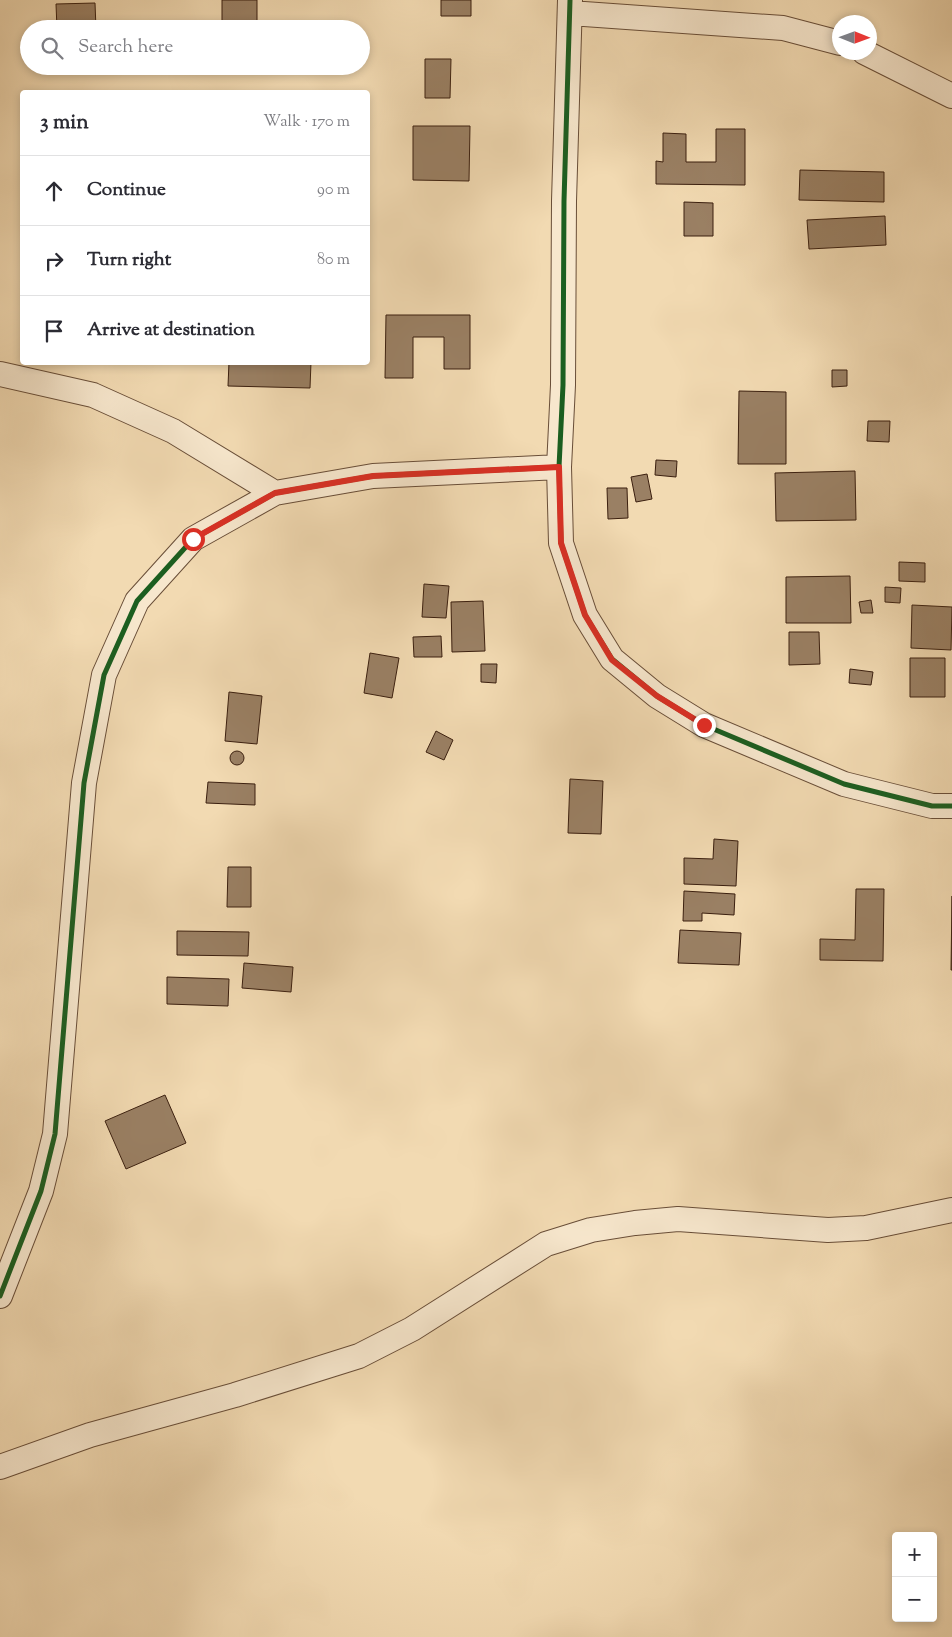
<!DOCTYPE html>
<html lang="en">
<head>
<meta charset="utf-8">
<style>
  :root { --surface:#fff; --page:#f7f7f7; --text:#2b2b33; --muted:#7c7c81; --line:#e1e1e2 }
  body { margin:0; font-family:"Sorts Mill Goudy",serif; background:var(--page); color:var(--text) }
  .controls { position:absolute; right:15px; bottom:15px; display:grid; overflow:hidden; border-radius:5px; box-shadow:0 2px 8px #0003 }
  .controls button { width:45px; height:45px; display:grid; place-items:center; padding:0; border:0; border-bottom:1px solid var(--line); background:var(--surface); color:var(--text); font:25px sans-serif }
  .compass { position:absolute; left:832px; top:15px; width:45px; height:45px; border-radius:50%; background:var(--surface); box-shadow:0 2px 8px #0003; rotate:91deg }
  .stop { position:absolute; width:15px; height:15px; margin:-11px; border:4px solid #d93025; border-radius:50%; background:#fff }
  .stop.end { background:#d93025; border-color:#fff; box-shadow:0 1px 5px #0008 }
  .list { margin:0; padding:0; list-style:none }
  h2 { display:flex; justify-content:space-between; align-items:center; height:65px; margin:0; padding:0 20px; font-size:21px }
  h2 small { font-size:16px; font-weight:400; color:var(--muted) }
  .list li { display:grid; grid-template-columns:32px 1fr auto; gap:15px; align-items:center; box-sizing:border-box; height:70px; padding:0 20px; border-top:1px solid var(--line) }
  .list b { display:block; font-size:19px; white-space:nowrap }
  .list em { font-size:16px; font-style:normal; color:var(--muted) }
  .icon { flex:none; width:28px; height:28px; fill:none; stroke:currentColor; stroke-width:2; stroke-linecap:round; stroke-linejoin:round }
  .map { position:relative; flex:none; width:952px; height:1637px; overflow:hidden }
  .search { position:absolute; background:var(--surface); box-shadow:0 2px 8px #0003; left:20px; top:20px; width:350px; height:55px; display:flex; align-items:center; gap:12px; box-sizing:border-box; padding:0 18px; border-radius:28px; color:var(--muted); font-size:19px }
  .panel { position:absolute; background:var(--surface); box-shadow:0 2px 8px #0003; left:20px; top:90px; width:350px; height:275px; border-radius:5px }
  .map>svg:first-child { display:block }
</style>
</head>
<body>
<div class="map">
<svg width="952" height="1637" viewBox="0 0 952 1637">
  <rect width="100%" height="100%" fill="#f2dab2"/>
  <filter id="stains"><feTurbulence type="fractalNoise" baseFrequency=".004" numOctaves="4"/><feColorMatrix values="0 0 0 0 .2 0 0 0 0 .09 0 0 0 0 .02 0 0 0 .5 -.17"/></filter>
  <radialGradient id="worn" r=".72"><stop offset=".6" stop-color="#630" stop-opacity="0"/><stop offset="1" stop-color="#630" stop-opacity=".3"/></radialGradient>
  <path fill="#9a8064" stroke="#3b1f0f" d="M222,0H257V23H222Z
    M441,0H471V16H441Z
    M95,3L96,29H57L56,4Z
    M425,59H451L450,98H425Z
    M413,126H470L469,181L413,180Z
    M716,129H745V185L656,184V161L663,162V133L686,134V162H716Z
    M800,170L884,172V202L799,200Z
    M684,202L713,203V236H684Z
    M885,216L886,245L809,249L807,220Z
    M386,315H470V369H444V337H413V378H385Z
    M229,362H311L310,388L228,386Z
    M832,370H847V386L832,387Z
    M739,391L786,392V464H738Z
    M868,421H890L889,442L867,441Z
    M656,460L677,461L676,477L655,475Z
    M855,471L856,520L776,521L775,473Z
    M647,474L652,499L636,502L631,477Z
    M607,488H627L628,518L608,519Z
    M899,562L925,563V582L899,581Z
    M850,576L851,623H786V577Z
    M424,584L449,586L446,618L422,617Z
    M885,587L901,588L900,603L885,602Z
    M871,600L873,613H861L859,602Z
    M483,601L485,651L452,652L451,602Z
    M912,605L952,607L951,650L911,648Z
    M789,632H819L820,664L789,665Z
    M441,636L442,657H414L413,637Z
    M370,653L399,658L392,698L364,693Z
    M910,658H945V697H910Z
    M481,664H497L496,683L481,682Z
    M850,669L873,672L871,685L849,683Z
    M229,692L262,696L257,744L225,741Z
    M436,731L453,740L444,760L426,752Z
    M230 758a7 7 0 1 1 14 0a7 7 0 1 1-14 0Z
    M570,779L603,781L601,834L568,833Z
    M208,782L255,784V805L206,803Z
    M714,839L738,841L736,886L684,884V858L713,859Z
    M228,867H251V907H227Z
    M856,889H884L883,961L820,960V939L855,940Z
    M684,891L735,894L734,915L702,913V921H683Z
    M952,896V970H951Z
    M680,930L741,933L739,965L678,963Z
    M177,931L249,932L248,956L177,955Z
    M244,963L293,967L291,992L242,988Z
    M167,977L229,979L228,1006L167,1004Z
    M165,1095L186,1143L126,1169L105,1121Z"/>
  <g fill="none" stroke-linecap="round" stroke-linejoin="round">
    <defs>
      <path id="minor" d="M570,0L564,201L563,385L559,467L561,543L585,615L612,659L657,696L704,725L844,784L932,806H952
        M570,13L783,28L840,43
        M864,52L952,96
        M0,374L93,395L173,431L275,493
        M0,1296L41,1191L55,1134L84,783L104,675L137,601L193,539L275,493L373,476L559,467
        M0,1467L90,1435L235,1395L359,1356L412,1329L546,1244L591,1230L635,1223L678,1219L828,1230L866,1228L952,1210"/>
    </defs>
    <use href="#minor" stroke="#694e38" stroke-width="26"/>
    <use href="#minor" stroke="#f7e7cd" stroke-width="24"/>
    <defs>
      <path id="cycleway" d="M570,0L564,201L563,385L559,467L561,543L585,615L612,659L657,696L704,725L844,784L932,806H952
        M0,1296L41,1191L55,1134L84,783L104,675L137,601L193,539L275,493L373,476L559,467"/>
    </defs>
    <use href="#cycleway" stroke="#f7e7cd" stroke-width="8"/>
    <use href="#cycleway" stroke="#1b5e20" stroke-width="5"/>
  </g>
  <g fill="none" stroke-linecap="round" stroke-linejoin="round">
    <path stroke="#d93025" stroke-width="6" d="M193,539L275,493L373,476L559,467L561,543L585,615L612,660L657,696L704,725"/>
  </g>
  <rect width="100%" height="100%" filter="url(#stains)"/>
  <rect width="100%" height="100%" fill="url(#worn)"/>
</svg>
<div class="controls">
<button>+</button>
<button>−</button>
</div>
<svg class="compass" viewBox="-18 -18 36 36"><path d="M0-13l5 13h-10z" fill="#e53935"/><path d="M0 13l5-13h-10z" fill="#7c7c81"/></svg>
<div class="stop" style="left:193px;top:539px"></div>
<div class="stop end" style="left:704px;top:725px"></div>
<div class="search"><svg class="icon" aria-label="search" viewBox="0 0 24 24"><circle cx="10" cy="10" r="6"/><path d="M15 15l6 6"/></svg>Search here</div>
<section class="panel">
<h2>3 min<small>Walk · 170 m</small></h2>
<ul class="list">
<li><svg class="icon" aria-label="ahead" viewBox="0 0 24 24"><path d="M12 20V5M6 11l6-6 6 6"/></svg><div><b>Continue</b></div><em>90 m</em></li>
<li><svg class="icon" aria-label="right" viewBox="0 0 24 24"><path d="M7 20v-9h11M14 6l5 5-5 5"/></svg><div><b>Turn right</b></div><em>80 m</em></li>
<li><svg class="icon" aria-label="arrive" viewBox="0 0 24 24"><path d="M6 21V4h12l-3 4 3 4H6"/></svg><div><b>Arrive at destination</b></div></li>
</ul>
</section>
</div>
</body>
</html>
